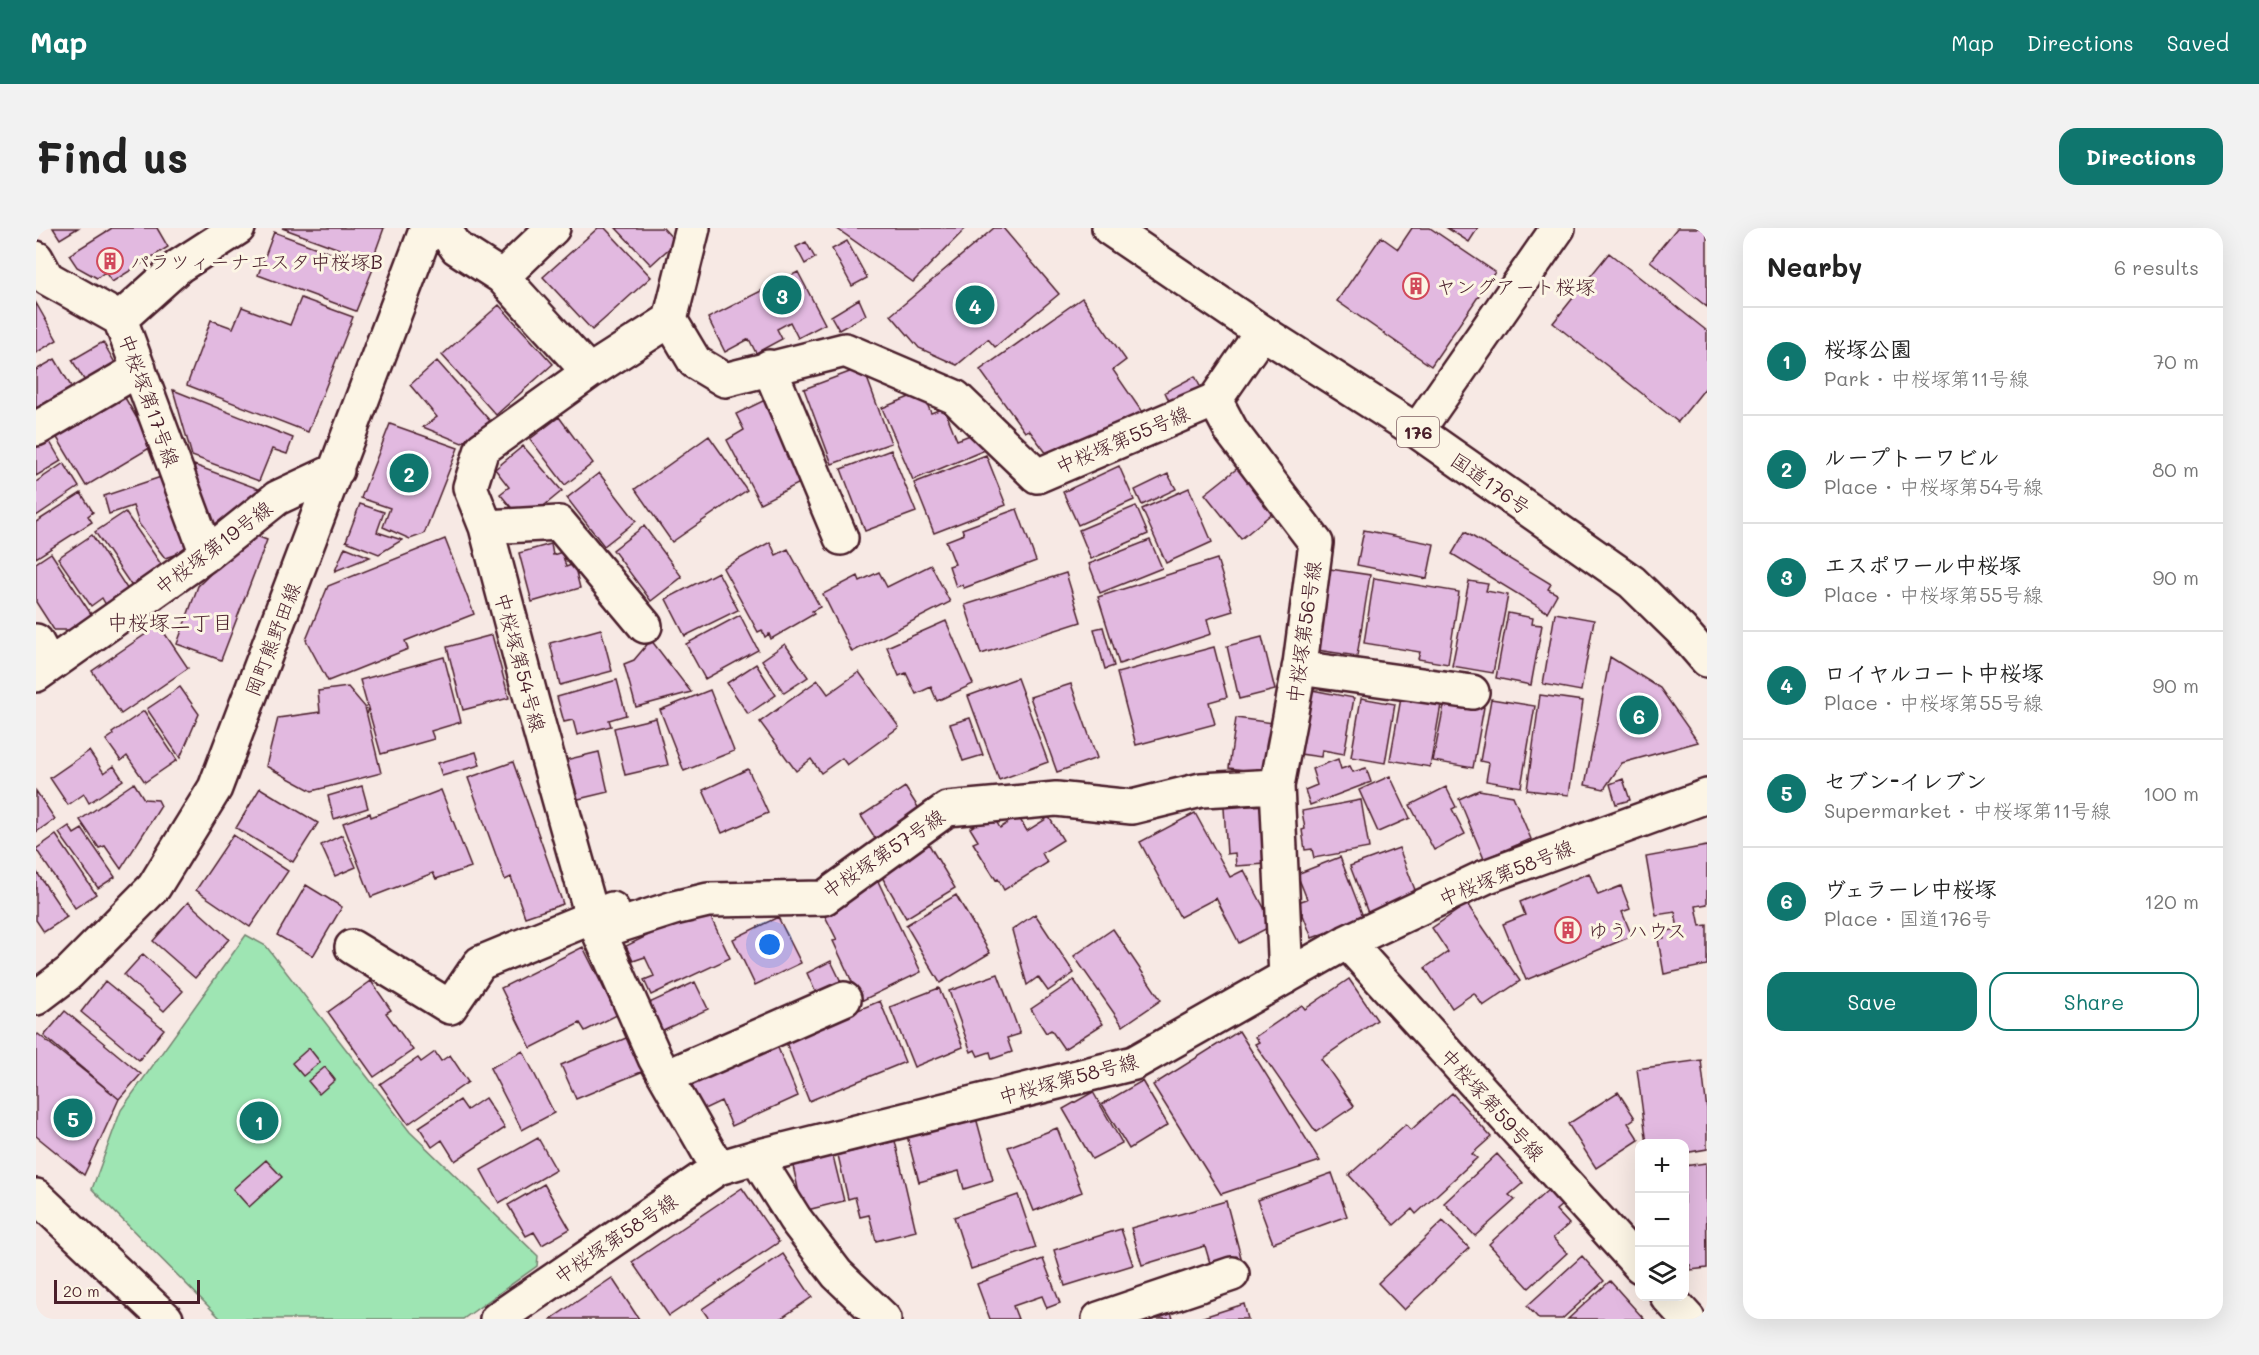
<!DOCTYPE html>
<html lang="en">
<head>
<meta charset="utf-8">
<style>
  :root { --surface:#fff; --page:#f2f2f2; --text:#222; --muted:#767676; --line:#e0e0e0; --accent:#0f766e }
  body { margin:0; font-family:Mali,"Klee One",sans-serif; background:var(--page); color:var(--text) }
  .controls { position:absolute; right:18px; bottom:18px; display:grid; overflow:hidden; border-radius:12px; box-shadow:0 6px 24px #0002 }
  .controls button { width:54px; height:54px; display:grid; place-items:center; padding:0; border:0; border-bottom:2px solid var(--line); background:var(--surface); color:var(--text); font:30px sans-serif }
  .scale { position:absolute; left:18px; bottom:15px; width:146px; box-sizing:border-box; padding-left:6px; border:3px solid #4a1f2b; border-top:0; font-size:16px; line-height:21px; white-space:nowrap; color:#4a1f2b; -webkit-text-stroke:4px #fcf5e5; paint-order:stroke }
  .you { position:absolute; left:734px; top:717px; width:21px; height:21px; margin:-15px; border:4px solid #fff; border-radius:50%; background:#1a73e8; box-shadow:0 0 0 9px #1a73e833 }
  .badge { display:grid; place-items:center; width:39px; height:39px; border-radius:50%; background:var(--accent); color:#fff; font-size:20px; font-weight:700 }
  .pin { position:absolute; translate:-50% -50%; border:3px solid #fff; box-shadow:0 2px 6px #0006 }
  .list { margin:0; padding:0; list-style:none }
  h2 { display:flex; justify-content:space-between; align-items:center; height:78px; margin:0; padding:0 24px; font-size:26px }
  h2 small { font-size:20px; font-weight:400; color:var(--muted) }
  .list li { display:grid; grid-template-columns:39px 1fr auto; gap:18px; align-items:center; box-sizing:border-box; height:108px; padding:0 24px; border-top:2px solid var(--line) }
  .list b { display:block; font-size:22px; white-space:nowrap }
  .list p { margin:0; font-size:20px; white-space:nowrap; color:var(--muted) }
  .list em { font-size:20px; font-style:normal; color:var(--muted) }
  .actions { display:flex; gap:12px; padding:18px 24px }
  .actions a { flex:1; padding:14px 0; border:2px solid var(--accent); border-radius:18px; text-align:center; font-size:21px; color:var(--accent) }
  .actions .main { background:var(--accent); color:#fff }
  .icon { flex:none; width:33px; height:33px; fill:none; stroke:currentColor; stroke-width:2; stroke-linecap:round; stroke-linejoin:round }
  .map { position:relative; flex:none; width:1671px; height:1091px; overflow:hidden; border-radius:18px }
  header { display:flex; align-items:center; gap:36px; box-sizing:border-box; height:84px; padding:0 30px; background:var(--accent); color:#fff }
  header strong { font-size:28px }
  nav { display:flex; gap:33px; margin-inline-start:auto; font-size:21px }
  .intro { display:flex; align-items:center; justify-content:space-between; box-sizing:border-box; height:144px; padding:0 36px }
  h1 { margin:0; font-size:42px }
  .button { padding:15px 27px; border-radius:18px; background:var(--accent); color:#fff; font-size:21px; font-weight:700 }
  main { display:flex; gap:36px; padding:0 36px }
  aside { flex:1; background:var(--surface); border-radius:18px; box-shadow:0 6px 24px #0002 }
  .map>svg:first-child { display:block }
</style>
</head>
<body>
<header>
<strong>Map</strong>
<nav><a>Map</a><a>Directions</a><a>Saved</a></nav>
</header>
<div class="intro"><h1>Find us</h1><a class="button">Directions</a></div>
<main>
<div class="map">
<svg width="1671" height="1091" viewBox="0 0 1671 1091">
  <rect width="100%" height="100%" fill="#f7e9e4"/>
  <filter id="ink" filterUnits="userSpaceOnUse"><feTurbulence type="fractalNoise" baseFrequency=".0167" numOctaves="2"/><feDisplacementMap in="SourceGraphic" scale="12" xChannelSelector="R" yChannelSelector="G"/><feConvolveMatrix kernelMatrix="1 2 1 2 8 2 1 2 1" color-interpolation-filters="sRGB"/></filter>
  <g filter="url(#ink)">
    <path fill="#9ee5b3" stroke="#74826f" stroke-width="1.5" d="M210,707L230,718L374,904L502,1028L501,1038L427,1091H185L56,961L85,882Z"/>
    <path fill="#e2b9e0" stroke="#4a1f2b" stroke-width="1.5" d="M17,0H42L24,11Z
      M76,0H121L132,19L76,54L69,44L61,50L41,39L33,27Z
      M246,0H348L336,33Z
      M562,0H569L615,49L556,102L507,49Z
      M580,0H627L640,14L615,37Z
      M800,0H930L877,54Z
      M958,0H967L1023,66L959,119L952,111L921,137L883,120L855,87Z
      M1376,0H1394L1459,44L1395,138L1301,73L1345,9L1362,21Z
      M1411,0H1442L1433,14Z
      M1641,0H1671V79L1614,33Z
      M238,4L337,41L320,83L222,47Z
      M811,13L831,50L816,58L796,21Z
      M770,14L779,30L769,36L760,19Z
      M1573,25L1671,103V158L1642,194L1517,95Z
      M762,44L789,96L762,110L754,94L741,101L746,111L720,125L713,111L689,124L672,90Z
      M265,70L317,89L272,204L151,157L175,92L197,100L206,79L254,97Z
      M1046,70L1090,132L1077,142L1106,184L1049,225L1040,211L1014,230L993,202L989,204L944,142Z
      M823,71L830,87L803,102L795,88Z
      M0,75L21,112L0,125Z
      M463,77L517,136L460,187L406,127Z
      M67,114L83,142L53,160L36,132Z
      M19,131L39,165L0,187V142Z
      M401,133L454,193L426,215L387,199L401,189L374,157Z
      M827,139L855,215L796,236L768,161Z
      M1159,148L1169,169L1138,184L1129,164Z
      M137,162L257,210L251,226L236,221L223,253L156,228Z
      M886,164L895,185L908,180L921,212L942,204L949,222L877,252L846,180Z
      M88,168L117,218L50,258L20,208Z
      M729,172L770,252L724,275L691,212L708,202L700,186Z
      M523,189L557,235L529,257L494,211Z
      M354,196L422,220L388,306L374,311L347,299L354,280L325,270Z
      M10,207L25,233L0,248V213Z
      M673,208L711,262L636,314L599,261Z
      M487,218L526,263L504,281L479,284L464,266L473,259L459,241Z
      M855,222L880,284L829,303L805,241Z
      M950,227L970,277L898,305L878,255Z
      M28,235L43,259L0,288V254Z
      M158,237L223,261L189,298L173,297Z
      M1083,238L1098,272L1042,297L1027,264Z
      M1203,239L1239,283L1205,311L1169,266Z
      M563,245L600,293L568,318L531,270Z
      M1132,246L1140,261L1106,277L1099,262Z
      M131,247L155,321L129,330L103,296L97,278L73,286L68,268Z
      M1153,260L1176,314L1130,335L1106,281Z
      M45,265L57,284L52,288L56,294L0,330V294Z
      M324,276L348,284L341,304L366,312L343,326L310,313Z
      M1100,278L1112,306L1055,331L1043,302Z
      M981,281L1000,333L928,360L926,357L920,359L913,338L919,336L910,313L928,306L926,301Z
      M89,284L127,339L97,360L59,304Z
      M608,298L646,349L615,373L577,322Z
      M1328,302L1398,316L1391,351L1321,337Z
      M1429,304L1515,356L1512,361L1521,366L1511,384L1416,326Z
      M215,306L231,312L185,432L141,416L162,358Z
      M56,307L92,362L70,377L66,370L55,378L22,330Z
      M409,311L438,386L369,413L372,421L292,453L270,412L292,358Z
      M1114,312L1126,340L1064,365L1053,336Z
      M734,314L740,327L752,321L784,379L776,383L778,386L735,411L733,406L729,409L726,402L722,404L687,340Z
      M515,316L517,327L526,324L530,339L538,336L544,360L496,374L483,325Z
      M309,319L334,329L299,343Z
      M15,325L57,389L38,402H18L0,374V335Z
      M1181,331L1197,383L1171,391L1175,406L1083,436L1062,369Z
      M895,337L914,374L816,424L787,366L822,348L824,353L843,344L851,359Z
      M1294,341L1334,347L1321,428L1281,422Z
      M682,344L702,382L649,408L630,371Z
      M1030,345L1045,394L945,426L929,377Z
      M1338,350L1423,364L1412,436L1382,431L1384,424L1328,415Z
      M1433,353L1452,356L1450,363L1472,367L1457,445L1416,438Z
      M1472,385L1497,390L1496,396L1506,397L1495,457L1460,450Z
      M1519,385L1558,392L1545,463L1507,456Z
      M704,387L722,422L669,451L650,416Z
      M910,393L937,456L901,473L895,459L880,466L870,445L863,448L851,419Z
      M123,397L152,440L85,486L56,443Z
      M1067,399L1078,438L1069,441L1058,401Z
      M565,401L576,443L524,457L514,415Z
      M456,407L473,470L427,482L411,419Z
      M1226,409L1239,462L1203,471L1191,418Z
      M615,412L655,464L600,479L588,436L598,432Z
      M749,416L772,449L748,465L726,432Z
      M1178,419L1191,469L1173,474L1179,496L1100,517L1081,445Z
      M408,429L425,494L395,503L398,511L345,526L324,452Z
      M1574,429L1624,460L1662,514L1586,535L1568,561L1549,557Z
      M720,436L740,467L712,486L691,455Z
      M823,444L863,499L811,537L806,530L785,545L775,531L760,543L724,494L782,452L792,466Z
      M981,450L1012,534L963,552L932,468Z
      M581,452L590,487L573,492L575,498L541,507L537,492L528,494L521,469Z
      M1035,456L1061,530L1021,544L994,469Z
      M144,459L163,486L144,530L111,481Z
      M312,459L329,479L345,545L276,563L230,538L242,490L284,484L282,463Z
      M674,462L698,523L648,543L624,482Z
      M1276,462L1318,470L1308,526L1286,522L1285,529L1264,526Z
      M1366,464L1406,471L1394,539L1354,532Z
      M1504,467L1547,473L1533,567L1491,562Z
      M1325,470L1359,476L1349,535L1315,529Z
      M1455,471L1499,478L1485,559L1450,553L1453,535L1444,533Z
      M1409,472L1448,479L1437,540L1397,533Z
      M108,483L141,532L109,554L91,528L85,533L70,512L77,507L76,505Z
      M620,490L632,537L589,547L578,500Z
      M934,490L947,527L927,533L914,496Z
      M1200,490L1245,496L1239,546L1193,540Z
      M53,523L68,545L78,538L87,552L53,575L48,566L32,577L14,550Z
      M440,524L444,537L406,548L402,535Z
      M563,524L572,564L534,573L525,533Z
      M1302,531L1305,541L1314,538L1317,544L1330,540L1335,554L1274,577L1269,562L1281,557L1276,541Z
      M477,534L527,676L489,689L475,649L469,652L432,550Z
      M712,541L732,585L686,605L667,562Z
      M1354,548L1374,590L1342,604L1323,562Z
      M1587,551L1594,572L1580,576L1574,556Z
      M98,555L108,571L122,572L125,578L85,641L69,618L63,620L44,592Z
      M326,558L332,580L298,591L292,568Z
      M869,559L887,587L843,616L825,588Z
      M1410,559L1420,579L1416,581L1429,606L1398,622L1374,577Z
      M224,560L282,595L257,634L200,600Z
      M405,562L435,639L400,651L397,645L335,669L307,595L334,585L335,589Z
      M1443,562L1477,568L1495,611L1448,631L1423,571Z
      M0,563L19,591L0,604Z
      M1325,572L1333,620L1278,630L1276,621L1269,622L1266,602L1269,601L1266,583Z
      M1227,577L1230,636L1200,638L1199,625L1191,626L1188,580Z
      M1159,585L1194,649L1208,642L1237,697L1203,715L1180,670L1144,689L1104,614Z
      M956,586L964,600L982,588L991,603L1013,589L1027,612L1006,625L1011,635L968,662L962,651L960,652L937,615L942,613L934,600Z
      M33,598L38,606L46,601L79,649L62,660L23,605Z
      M20,607L60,666L39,680L0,621Z
      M197,607L252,643L214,699L160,662Z
      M306,607L320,639L299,648L285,617Z
      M892,615L919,660L870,690L843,644Z
      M1671,618V676L1660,678L1664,698L1671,697V737L1628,746L1622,711L1628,710L1626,704L1642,701L1639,684L1620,687L1610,629Z
      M1363,620L1381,667L1332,685L1314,638Z
      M1304,629L1328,691L1276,710L1262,674L1271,671L1261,646Z
      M0,643L31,689L8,704L0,692Z
      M1553,645L1562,667L1585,658L1594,681L1586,684L1596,708L1490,752L1467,696L1489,687L1484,674Z
      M841,651L885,744L825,773L797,713L801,712L784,678Z
      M270,657L306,679L277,728L241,707Z
      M920,667L954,725L904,755L870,697Z
      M152,674L193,711L159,750L117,713Z
      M1431,676L1484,753L1447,778L1438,765L1416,780L1389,740L1412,724L1396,700Z
      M670,679L694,730L615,767L608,752L618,748L609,729L597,733L590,718Z
      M999,686L1038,745L1012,763L1002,749L991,757L976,702Z
      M742,689L765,735L719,757L697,711Z
      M1077,701L1125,772L1087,798L1038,728Z
      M547,719L581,787L549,803L544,795L495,820L465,760Z
      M107,726L147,763L128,783L88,747Z
      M795,733L808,760L783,772L771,745Z
      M962,746L984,806L971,810L976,824L956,831L954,824L942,828L939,822L935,824L913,763Z
      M1313,751L1341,792L1285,831L1318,878L1280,904L1219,816L1223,814L1219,809L1266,777L1269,781Z
      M1038,752L1067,796L1028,821L1015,802L1010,805L995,781Z
      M69,753L128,801L103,832L45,784Z
      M335,753L355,782L350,785L377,822L338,849L292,784Z
      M659,754L672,781L625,803L611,776Z
      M903,760L927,819L878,839L854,779Z
      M844,773L869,834L773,873L749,812Z
      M29,783L105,846L83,871L8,808Z
      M1203,803L1284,933L1185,966L1117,857Z
      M2,806L83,871L48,947L0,908V808Z
      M595,808L610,842L540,871L525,837Z
      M740,815L762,868L696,898L685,873L664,883L651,855Z
      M273,820L284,834L267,848L256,835Z
      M487,823L518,885L486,902L454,840Z
      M399,824L405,833L414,827L432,854L372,896L344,856L382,830L385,834Z
      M1665,832L1671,882V921L1648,925V916H1611L1601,841Z
      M289,839L299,852L283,866L272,853Z
      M1106,853L1132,897L1093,921L1066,876Z
      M1057,864L1086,915L1056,931L1027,881Z
      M1582,864L1599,890L1592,895L1603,912L1560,940L1532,896Z
      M1416,865L1455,909L1436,926L1441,930L1380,986L1376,981L1358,997L1313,947L1370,896L1375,902Z
      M449,870L469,900L419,933L406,912L396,919L383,899L424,872L431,882Z
      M939,886L957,952L928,961L923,943L883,954L870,904Z
      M1021,900L1046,964L998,983L972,919Z
      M502,910L520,942L463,975L445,942Z
      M859,913L880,1003L840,1013L833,987L824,989L819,969L812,971L802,927Z
      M1461,926L1487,955L1473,967L1479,972L1439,1008L1408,975Z
      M797,928L808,973L767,983L757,938Z
      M230,932L246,949L213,979L197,961Z
      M1670,935L1671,1040L1655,1042V1037H1650L1648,1029V938Z
      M1296,945L1311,988L1237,1015L1221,972Z
      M508,956L534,1001L506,1017L498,1004L490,1008L472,977Z
      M706,960L743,1014L633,1088L596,1034Z
      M1513,961L1527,976L1520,982L1533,996L1517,1010L1531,1025L1493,1060L1453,1016Z
      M982,967L1000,1020L935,1041L918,989Z
      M1190,973L1206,1033L1176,1042L1169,1018L1106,1037L1095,1000Z
      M1407,993L1433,1020L1368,1082L1342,1055Z
      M1085,1001L1097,1037L1029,1058L1018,1022Z
      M747,1026L776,1069L744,1091H673L666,1081Z
      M1546,1028L1568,1053L1526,1091H1503L1491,1078Z
      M1007,1031L1024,1075L1011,1080L1006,1068L977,1078L982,1091H954L941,1056Z
      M576,1050L603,1091H515Z
      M1574,1053L1608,1091H1532Z
      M1132,1074L1137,1091H1079Z
      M1208,1076L1212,1091H1161Z"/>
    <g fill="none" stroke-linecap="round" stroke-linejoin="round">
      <defs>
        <path id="minor" d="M407,0L421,20L466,49L517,0
          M657,0L634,92L553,144L446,221L434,259L450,299L496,474L556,688L619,830L682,940
          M0,30L11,50L84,91
          M466,49L553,144
          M634,92L659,134L689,152L809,122L919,169L1001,248L1179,172
          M1226,104L1179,172L1196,204L1280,315L1264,436L1241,558L1250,749
          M733,139L805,310
          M0,201L103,141
          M1381,203L1522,0
          M450,299L523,295L609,398
          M171,326L84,91L143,38L202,0
          M0,413L13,437
          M1263,440L1436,464
          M0,447L171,326L241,270L301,242
          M563,704L638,680L672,672L788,670L911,581L1020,571L1096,579L1165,562L1241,558
          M1311,714L1604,1038
          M316,719L414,779L444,735L576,681
          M0,770L33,745L118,659L179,560L391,0
          M630,849L808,771
          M720,929L759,991L801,1046L848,1091
          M0,968L130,1091
          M1631,1068L1652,1091
          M461,1091L682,940L720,929L1098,835L1311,714L1449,649L1671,568
          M1063,1091L1196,1046"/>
        <path id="highway" d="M1073,0L1226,104L1381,203L1596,354L1645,402L1671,432"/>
      </defs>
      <use href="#minor" stroke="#4a1f2b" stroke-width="38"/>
      <use href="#highway" stroke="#4a1f2b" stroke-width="38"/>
      <use href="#minor" stroke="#fcf5e5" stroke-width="33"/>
      <use href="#highway" stroke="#fcf5e5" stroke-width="33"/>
    </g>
  </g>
  <defs>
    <symbol id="building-ring" viewBox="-11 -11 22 22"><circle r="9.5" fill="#fcf5e5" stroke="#d1495b" stroke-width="1.5"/><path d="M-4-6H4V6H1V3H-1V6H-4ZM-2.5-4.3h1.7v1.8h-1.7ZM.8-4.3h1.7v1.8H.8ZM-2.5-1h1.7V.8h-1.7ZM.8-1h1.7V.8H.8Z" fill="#d1495b"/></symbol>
  </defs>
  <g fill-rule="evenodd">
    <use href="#building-ring" x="59" y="18" width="30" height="30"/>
    <use href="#building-ring" x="1365" y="43" width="30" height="30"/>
    <use href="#building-ring" x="1517" y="687" width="30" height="30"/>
  </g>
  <g text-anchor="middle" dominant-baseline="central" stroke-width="6" stroke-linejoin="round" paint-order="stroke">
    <rect fill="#fcf5e5" stroke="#7f5f63" stroke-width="1.5" x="1361" y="189" width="42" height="30" rx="4.5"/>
    <g font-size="18" font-weight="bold" fill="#4a1f2b">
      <text x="1382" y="204">176</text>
    </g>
    <g font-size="20" fill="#4a1f2b" stroke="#fcf5e5" text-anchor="start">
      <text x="94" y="33">パラツィーナエスタ中桜塚B</text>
      <text x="1400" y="58">ヤングアート桜塚</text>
      <text x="1552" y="702">ゆうハウス</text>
    </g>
    <g font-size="20" fill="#4a1f2b" stroke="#fcf5e5">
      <text transform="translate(114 172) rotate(70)">中桜塚第17号線</text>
      <text transform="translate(1086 211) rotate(-23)">中桜塚第55号線</text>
      <text transform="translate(1455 255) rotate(35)">国道176号</text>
      <text transform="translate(177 319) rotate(-37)">中桜塚第19号線</text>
      <text transform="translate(1267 404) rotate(-82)">中桜塚第56号線</text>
      <text transform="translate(236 411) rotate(-69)">岡町熊野田線</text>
      <text transform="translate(485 434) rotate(75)">中桜塚第54号線</text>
      <text transform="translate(847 625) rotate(-34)">中桜塚第57号線</text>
      <text transform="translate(1470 644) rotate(-22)">中桜塚第58号線</text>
      <text transform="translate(1032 850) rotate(-15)">中桜塚第58号線</text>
      <text transform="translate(1457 876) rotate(48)">中桜塚第59号線</text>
      <text transform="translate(579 1010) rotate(-34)">中桜塚第58号線</text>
    </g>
    <g font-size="21" fill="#4a1f2b" stroke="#fcf5e5">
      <text x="134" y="393">中桜塚二丁目</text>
    </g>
  </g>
</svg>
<div class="controls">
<button>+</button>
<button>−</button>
<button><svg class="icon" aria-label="layers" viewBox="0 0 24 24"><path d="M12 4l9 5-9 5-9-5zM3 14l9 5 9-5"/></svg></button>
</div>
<div class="scale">20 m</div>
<div class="you"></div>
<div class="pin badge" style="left:223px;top:893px">1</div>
<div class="pin badge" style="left:373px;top:245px">2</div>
<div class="pin badge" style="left:746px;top:67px">3</div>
<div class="pin badge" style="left:939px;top:77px">4</div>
<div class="pin badge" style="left:37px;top:890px">5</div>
<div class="pin badge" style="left:1603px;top:487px">6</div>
</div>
<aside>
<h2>Nearby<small>6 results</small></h2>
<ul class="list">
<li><span class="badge">1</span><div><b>桜塚公園</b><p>Park · 中桜塚第11号線</p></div><em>70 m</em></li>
<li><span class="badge">2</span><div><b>ループトーワビル</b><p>Place · 中桜塚第54号線</p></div><em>80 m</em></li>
<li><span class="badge">3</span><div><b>エスポワール中桜塚</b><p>Place · 中桜塚第55号線</p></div><em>90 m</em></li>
<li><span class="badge">4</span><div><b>ロイヤルコート中桜塚</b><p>Place · 中桜塚第55号線</p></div><em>90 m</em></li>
<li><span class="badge">5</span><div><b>セブン-イレブン</b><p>Supermarket · 中桜塚第11号線</p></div><em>100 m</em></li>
<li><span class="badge">6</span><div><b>ヴェラーレ中桜塚</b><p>Place · 国道176号</p></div><em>120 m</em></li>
</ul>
<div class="actions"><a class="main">Save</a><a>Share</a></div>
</aside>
</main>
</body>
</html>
